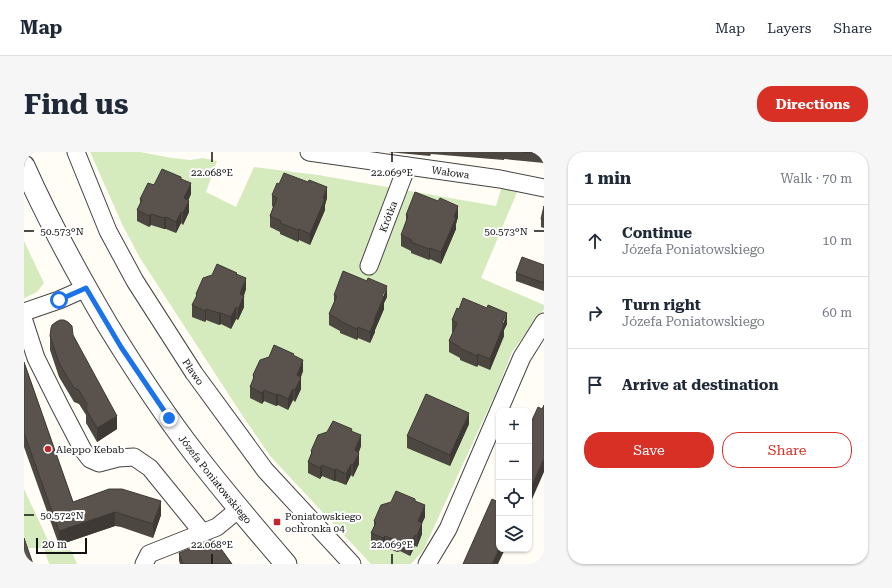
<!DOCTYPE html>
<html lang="en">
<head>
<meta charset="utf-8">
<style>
  :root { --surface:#fff; --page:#f6f6f7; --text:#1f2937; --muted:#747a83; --line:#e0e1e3; --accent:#d93025 }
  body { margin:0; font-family:"Roboto Serif",serif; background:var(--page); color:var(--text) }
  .controls { position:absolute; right:12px; bottom:12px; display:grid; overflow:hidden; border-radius:8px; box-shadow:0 1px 3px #0004 }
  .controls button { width:36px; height:36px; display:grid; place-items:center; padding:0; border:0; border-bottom:1px solid var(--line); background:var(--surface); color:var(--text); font:20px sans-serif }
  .scale { position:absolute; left:12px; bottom:10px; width:51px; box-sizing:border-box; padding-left:4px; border:2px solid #111; border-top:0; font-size:11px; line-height:14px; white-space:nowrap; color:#111; -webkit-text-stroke:3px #fff; paint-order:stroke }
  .stop { position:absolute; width:12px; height:12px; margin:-9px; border:3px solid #1a73e8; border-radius:50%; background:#fff }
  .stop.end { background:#1a73e8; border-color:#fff; box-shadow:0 1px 4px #0008 }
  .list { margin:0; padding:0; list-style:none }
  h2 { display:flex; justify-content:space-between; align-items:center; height:52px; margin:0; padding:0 16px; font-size:17px }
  h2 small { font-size:13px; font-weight:400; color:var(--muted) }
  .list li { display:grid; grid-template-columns:26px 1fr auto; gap:12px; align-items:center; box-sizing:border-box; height:72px; padding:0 16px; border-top:1px solid var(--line) }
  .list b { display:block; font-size:15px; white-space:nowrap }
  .list p { margin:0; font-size:13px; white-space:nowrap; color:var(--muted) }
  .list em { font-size:13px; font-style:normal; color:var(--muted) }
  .actions { display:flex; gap:8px; padding:12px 16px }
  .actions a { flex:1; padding:9px 0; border:1px solid var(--accent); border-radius:16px; text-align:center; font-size:14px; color:var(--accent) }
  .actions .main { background:var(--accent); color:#fff }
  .icon { flex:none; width:22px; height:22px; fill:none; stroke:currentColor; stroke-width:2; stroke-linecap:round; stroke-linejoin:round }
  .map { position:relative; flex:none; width:520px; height:412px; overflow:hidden; border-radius:16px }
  header { display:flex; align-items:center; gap:24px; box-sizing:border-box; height:56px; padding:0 20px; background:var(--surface); border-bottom:1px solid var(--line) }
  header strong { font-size:19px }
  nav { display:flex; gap:22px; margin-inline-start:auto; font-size:14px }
  .intro { display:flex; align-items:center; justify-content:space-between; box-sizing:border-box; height:96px; padding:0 24px }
  h1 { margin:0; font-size:28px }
  .button { padding:10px 18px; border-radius:16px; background:var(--accent); color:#fff; font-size:14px; font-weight:700 }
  main { display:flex; gap:24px; padding:0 24px }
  aside { flex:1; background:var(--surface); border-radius:16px; box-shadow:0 1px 3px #0004 }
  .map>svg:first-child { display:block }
</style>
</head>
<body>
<header>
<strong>Map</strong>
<nav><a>Map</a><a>Layers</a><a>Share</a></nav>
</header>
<div class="intro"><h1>Find us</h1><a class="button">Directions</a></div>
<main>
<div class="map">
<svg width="520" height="412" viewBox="0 0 520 412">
  <rect width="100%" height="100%" fill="#fffdf5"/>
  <path fill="#d5ebbd" d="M66,0H116L148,6L166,8L179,6L193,9L182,40L212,55L230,15L294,23L472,54L478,33L494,38L457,126L520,153V157L488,200L474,236L399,399L387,412H347L247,305L220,266L116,106L99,74Z
    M0,89L20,131L13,140L0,146Z
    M0,337L29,399L47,398L53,412H25L20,396H2L0,389Z"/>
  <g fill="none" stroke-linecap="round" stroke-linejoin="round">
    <defs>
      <g id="minor">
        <path id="s1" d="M52,0L84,79L111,129L170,221L241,318L328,412"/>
        <path id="s2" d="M285,0L476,27L520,36"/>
        <path id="s3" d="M345,114L383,14"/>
        <path d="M0,160L35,148L62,136"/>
        <path d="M0,169L12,206L36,254L59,298L66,307L75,311L94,306L110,305L126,316L178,380"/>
        <path d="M120,412L125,402L193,375L215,357"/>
        <path d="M403,412L424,377L498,205L520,170"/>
      </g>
      <g id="tertiary">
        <path id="s4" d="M0,14C24,68 53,121 83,172C110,216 139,261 171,302C200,340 231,376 262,412"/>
      </g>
    </defs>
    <use href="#minor" stroke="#444" stroke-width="19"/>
    <use href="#tertiary" stroke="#444" stroke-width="23"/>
    <use href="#minor" stroke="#fff" stroke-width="17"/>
    <use href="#tertiary" stroke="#fff" stroke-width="21"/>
  </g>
  <path fill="#4d4742" d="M364,0H520V11L480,7V8L407,2L406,4Z
    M157,27L167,42L164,49L165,60L159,73L157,71L152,81L142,77H140L127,73L125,75L113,69V58L116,51V47L130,33Z
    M248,43L303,46L301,53V58L286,93L275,88L274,90L256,82V80L246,75V64L249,55L248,54Z
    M520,54V76L517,75V67Z
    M382,63L434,65L432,72V77L417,112L406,107L405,108L387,101V99L377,94V83L382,71Z
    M520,113V139L492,129V121Z
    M213,122L222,137L220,144V155L214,168L212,167L207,177L197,172L195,173L182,168L181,170L168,165V153L172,146V142Z
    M310,143L363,145L360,151V157L351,178V180L346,191L334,186L333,188L316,181V179L305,173V162L310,150Z
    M435,157L483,172L480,178V184L466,218L454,213L453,215L436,208V206L425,200V189L429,180H428V168Z
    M49,183L93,277L73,290L62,271V263L55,252L50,250L35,225L26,198V184Z
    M270,204L279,219L277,225V237L271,250L269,248L264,258L254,253L252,254L240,249L238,252L226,246V235L229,228V223L245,205Z
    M0,210L49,350L137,363L129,386L97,375L91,374L35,393L0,295Z
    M445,272L426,314L383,296V284Z
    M328,279L337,294L335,300V312L329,325L327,323L322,333L312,329H310L298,324L296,327L284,321V310L287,303V299Z
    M391,349L401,365L398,371V382L393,395L391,394L386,404L376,399L373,400L361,395L359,398L347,392V381L350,374V369Z
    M155,401L208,412H156L155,409Z"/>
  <path fill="#3f3936" d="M167,31V42L160,58V46Z
    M303,35V46L301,53V58L286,93V82Z
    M165,49V60L159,73V61Z
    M434,54V65L432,72V77L417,112V100Z
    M157,60V71L152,81V70Z
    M127,62V73L125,75V64Z
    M142,65V77H140V66Z
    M275,77V88L274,90V78Z
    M406,96V107L405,108V97Z
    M222,126V137L216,152L220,144V155L214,168V157L216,142Z
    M363,134V145L360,151V157L351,178V180L346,191V180Z
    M212,155V167L207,177V165Z
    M182,157V168L181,170V159Z
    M195,161H197V172L195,173Z
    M483,161V172L480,178V184L466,218V207Z
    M334,175V186L333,188V177Z
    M454,202V213L453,215V204Z
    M279,208V219L273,234L277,226V237L271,250V238L273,223Z
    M269,237V248L264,258V247Z
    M240,238V249L238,252V241Z
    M254,242V253L252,254V243Z
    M445,261V272L426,314V303Z
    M93,264V277L73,290V276Z
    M337,283V294L331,309V298Z
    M335,301V312L329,325V313Z
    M520,306V320L505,354V340Z
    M327,312V323L322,333V322Z
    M298,313V324L296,327V316Z
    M312,317V329H310V318Z
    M137,349V363L129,386V372Z
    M401,353V365L394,380V369Z
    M91,360V374L35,393V379Z
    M398,371V382L393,395V384Z
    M391,383V394L386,404V393Z
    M361,384V395L359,398V386Z
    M376,388V399L373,400V389Z
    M475,397H481L474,412H468Z"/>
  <path fill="#5a524d" stroke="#3f3936" d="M498,0H520V2Z
    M138,17L157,25V27L167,31L160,46L165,49L159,61L157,60L152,70L142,65L140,66L127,62L125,64L113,58L118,48L116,47L124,31L130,33Z
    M260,21L284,30L285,28L303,35L299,46L301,47L286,82L275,77L274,78L256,71L257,69L246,64L253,46L248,43L253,31L255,32Z
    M391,40L414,49L416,46L434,54L430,65L432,66L417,100L406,96L405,97L387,90L388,88L377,83L384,64L382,63Z
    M520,54V68L517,67Z
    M498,105L520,113V131L492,121Z
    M193,112L213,121L212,122L222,126L216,142L220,144L214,157L212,155L207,165L197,161H195L182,157L181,159L168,153L173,143L172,142L179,126L188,123Z
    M319,119L343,129L344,126L363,134L358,144L360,145L350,168L351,169L346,180L334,175L333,177L316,169V168L305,162L313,144L310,143Z
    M439,146L463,156L464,153L483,161L478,171L480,172L466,207L454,202L453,204L436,196V195L425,189L433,171L428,168L433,156L435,157Z
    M36,168H40L44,170L48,174L49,183L93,264L73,276L62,257L63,252L55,238L50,236L35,211L26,184L27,176L28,173L32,170Z
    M250,193L270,202L269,203L279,208L273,223L277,226L271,238L269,237L264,247L254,242L252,243L240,238L238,241L226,235L230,225L229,223L236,208L245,205Z
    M0,210L49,350L85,337H98L137,349L129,372L97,362L91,360L35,379L0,281Z
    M402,242L445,261L426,303L383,284Z
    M520,253V306L505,340V275L514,255L518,257Z
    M309,269L328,277L327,279L337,283L331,298L335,301L329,313L327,312L322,322L312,317L310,318L298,313L296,316L284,310L288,300L287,299L294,283L303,280Z
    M372,339L391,347V349L401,353L394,369L398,371L393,384L391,383L386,393L376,388L373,389L361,384L359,386L347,381L352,371L350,369L357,353L367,350Z
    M475,342V397L468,412H439L468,347L472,349Z
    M0,386L9,412H0Z
    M190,387L208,412H159L155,401Z"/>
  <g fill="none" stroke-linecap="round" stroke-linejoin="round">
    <path stroke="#1a73e8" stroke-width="5" d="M35,148L62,136L97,195L145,266"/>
  </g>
  <path fill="none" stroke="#111" stroke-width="1.5" d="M188,0V10M368,0V10M0,79H10M510,79H520M0,363H10M188,402V412M368,402V412"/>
  <g fill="#c4262e" stroke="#fff" stroke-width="1.5">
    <circle cx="24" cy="297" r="4"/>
    <rect x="249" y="366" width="8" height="8" rx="2"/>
  </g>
  <g text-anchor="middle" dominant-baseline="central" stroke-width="4" stroke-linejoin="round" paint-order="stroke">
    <g font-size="10" fill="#111" stroke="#fff">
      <text stroke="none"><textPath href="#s2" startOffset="143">Wałowa</textPath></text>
      <text stroke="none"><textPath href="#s3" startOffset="53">Krótka</textPath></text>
      <text stroke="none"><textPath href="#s1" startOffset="250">Pławo</textPath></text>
      <text stroke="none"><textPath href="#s4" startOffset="368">Józefa Poniatowskiego</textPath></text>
    </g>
    <g font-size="10" fill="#111" stroke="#fff" text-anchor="start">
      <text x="32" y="297">Aleppo Kebab</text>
      <text x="261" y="364">Poniatowskiego<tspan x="261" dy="12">ochronka 04</tspan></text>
    </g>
  </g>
  <g font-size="10" text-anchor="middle" fill="#111" stroke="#fff" stroke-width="4" stroke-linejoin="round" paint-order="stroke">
    <text x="188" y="24">22.068°E</text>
    <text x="368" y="24">22.069°E</text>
    <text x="38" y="83">50.573°N</text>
    <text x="482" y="83">50.573°N</text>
    <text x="38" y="367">50.572°N</text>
    <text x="188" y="396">22.068°E</text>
    <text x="368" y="396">22.069°E</text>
  </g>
</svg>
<div class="controls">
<button>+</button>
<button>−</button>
<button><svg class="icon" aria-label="locate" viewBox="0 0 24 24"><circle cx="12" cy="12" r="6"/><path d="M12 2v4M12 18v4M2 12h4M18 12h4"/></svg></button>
<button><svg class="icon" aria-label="layers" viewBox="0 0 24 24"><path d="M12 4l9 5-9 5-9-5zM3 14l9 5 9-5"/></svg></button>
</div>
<div class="scale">20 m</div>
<div class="stop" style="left:35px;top:148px"></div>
<div class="stop end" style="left:145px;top:266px"></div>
</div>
<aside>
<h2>1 min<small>Walk · 70 m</small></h2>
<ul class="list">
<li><svg class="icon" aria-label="ahead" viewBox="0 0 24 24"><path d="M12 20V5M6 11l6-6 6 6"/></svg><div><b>Continue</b><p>Józefa Poniatowskiego</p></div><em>10 m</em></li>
<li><svg class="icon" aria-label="right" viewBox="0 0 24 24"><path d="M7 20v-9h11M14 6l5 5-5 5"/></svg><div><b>Turn right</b><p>Józefa Poniatowskiego</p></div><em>60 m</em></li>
<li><svg class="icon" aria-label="arrive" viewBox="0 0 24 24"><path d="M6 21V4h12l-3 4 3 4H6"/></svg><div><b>Arrive at destination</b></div></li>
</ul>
<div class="actions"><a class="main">Save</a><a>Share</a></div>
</aside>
</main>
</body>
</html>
